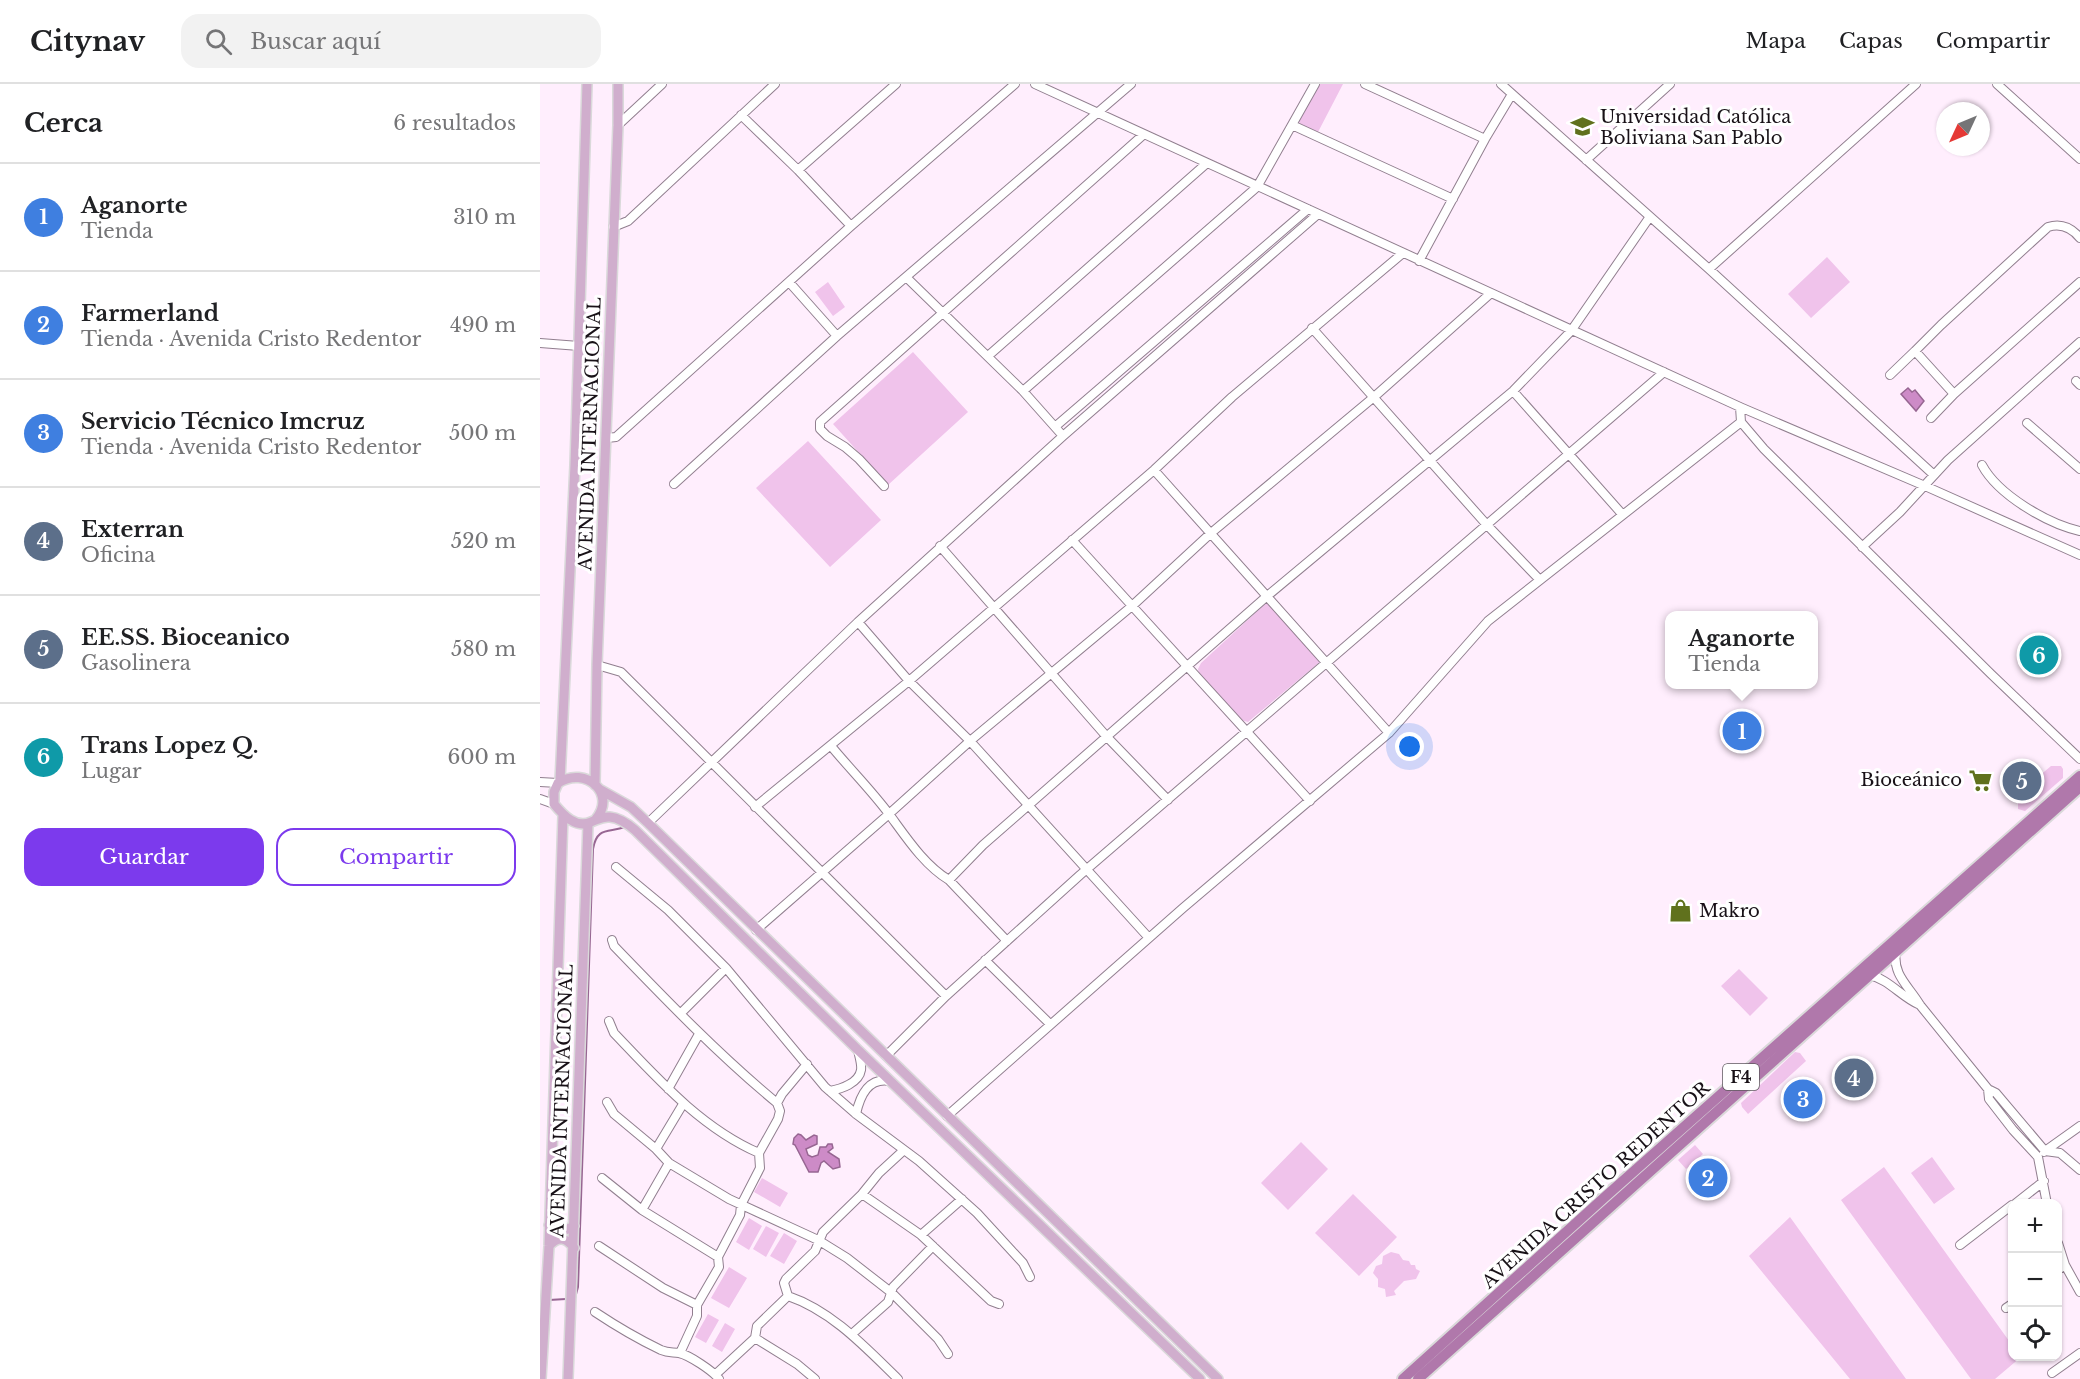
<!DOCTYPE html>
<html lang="es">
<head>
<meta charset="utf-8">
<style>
  :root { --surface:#fff; --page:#f2f2f2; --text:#202124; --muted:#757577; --line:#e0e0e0; --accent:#7c3aed }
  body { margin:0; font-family:"Libre Baskerville",serif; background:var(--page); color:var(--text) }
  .controls { position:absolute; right:18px; bottom:18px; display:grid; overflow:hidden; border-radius:12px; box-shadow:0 2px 4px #0004 }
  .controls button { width:54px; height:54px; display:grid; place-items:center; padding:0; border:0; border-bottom:2px solid var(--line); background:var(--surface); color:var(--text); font:30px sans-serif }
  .compass { position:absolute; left:1396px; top:18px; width:54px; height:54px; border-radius:50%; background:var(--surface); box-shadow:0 2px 4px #0004; rotate:226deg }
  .you { position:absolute; left:870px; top:663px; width:21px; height:21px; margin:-15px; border:4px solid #fff; border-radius:50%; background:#1a73e8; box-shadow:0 0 0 9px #1a73e833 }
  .badge { display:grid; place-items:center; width:39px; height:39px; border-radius:50%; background:var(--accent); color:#fff; font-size:20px; font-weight:700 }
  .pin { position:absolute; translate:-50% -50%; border:3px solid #fff; box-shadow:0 2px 6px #0006 }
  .popup { position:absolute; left:1125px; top:527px; width:153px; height:78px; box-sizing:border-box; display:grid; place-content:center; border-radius:12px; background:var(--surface); filter:drop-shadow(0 2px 4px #0005); font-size:20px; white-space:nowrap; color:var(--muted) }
  .popup b { font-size:22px; color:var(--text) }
  .popup::after { content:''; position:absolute; left:50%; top:100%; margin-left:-12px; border:12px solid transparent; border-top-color:var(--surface) }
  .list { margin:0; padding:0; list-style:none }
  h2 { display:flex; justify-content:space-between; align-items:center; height:78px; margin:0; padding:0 24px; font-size:26px }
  h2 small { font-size:20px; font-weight:400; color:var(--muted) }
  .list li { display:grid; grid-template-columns:39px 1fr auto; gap:18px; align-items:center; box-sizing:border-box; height:108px; padding:0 24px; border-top:2px solid var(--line) }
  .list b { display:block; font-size:22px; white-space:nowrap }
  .list p { margin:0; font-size:20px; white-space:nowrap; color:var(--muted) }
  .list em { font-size:20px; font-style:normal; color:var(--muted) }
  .actions { display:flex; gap:12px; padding:18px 24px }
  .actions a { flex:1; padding:14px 0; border:2px solid var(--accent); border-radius:18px; text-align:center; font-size:21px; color:var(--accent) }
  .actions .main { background:var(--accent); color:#fff }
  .icon { flex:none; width:33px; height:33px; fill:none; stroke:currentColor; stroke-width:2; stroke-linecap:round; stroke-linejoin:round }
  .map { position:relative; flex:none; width:1540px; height:1295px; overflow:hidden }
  header { display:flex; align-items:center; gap:36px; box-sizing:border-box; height:84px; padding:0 30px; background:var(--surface); border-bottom:2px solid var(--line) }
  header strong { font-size:28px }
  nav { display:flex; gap:33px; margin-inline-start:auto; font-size:21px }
  .search { width:420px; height:54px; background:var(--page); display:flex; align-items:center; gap:15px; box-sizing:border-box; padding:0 21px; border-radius:18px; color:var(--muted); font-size:22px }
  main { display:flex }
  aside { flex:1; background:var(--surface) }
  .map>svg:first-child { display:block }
</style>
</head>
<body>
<header>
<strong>Citynav</strong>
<div class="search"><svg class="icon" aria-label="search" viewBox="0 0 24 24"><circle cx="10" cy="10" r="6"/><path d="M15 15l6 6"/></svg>Buscar aquí</div>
<nav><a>Mapa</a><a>Capas</a><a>Compartir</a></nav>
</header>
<main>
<aside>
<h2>Cerca<small>6 resultados</small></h2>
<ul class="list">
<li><span class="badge" style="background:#3f7fe0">1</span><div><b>Aganorte</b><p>Tienda</p></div><em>310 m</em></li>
<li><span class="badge" style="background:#3f7fe0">2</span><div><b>Farmerland</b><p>Tienda · Avenida Cristo Redentor</p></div><em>490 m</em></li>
<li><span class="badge" style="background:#3f7fe0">3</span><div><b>Servicio Técnico Imcruz</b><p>Tienda · Avenida Cristo Redentor</p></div><em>500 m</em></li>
<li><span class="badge" style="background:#5c6f8a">4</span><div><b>Exterran</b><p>Oficina</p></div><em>520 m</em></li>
<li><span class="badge" style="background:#5c6f8a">5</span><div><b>EE.SS. Bioceanico</b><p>Gasolinera</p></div><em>580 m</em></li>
<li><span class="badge" style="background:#0f9aa8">6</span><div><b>Trans Lopez Q.</b><p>Lugar</p></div><em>600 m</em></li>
</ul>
<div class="actions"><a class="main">Guardar</a><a>Compartir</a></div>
</aside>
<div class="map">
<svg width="1540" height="1295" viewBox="0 0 1540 1295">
  <rect width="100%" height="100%" fill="#ffeefd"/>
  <path fill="#f0c3eb" d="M777,0H803L777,50L761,41L758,37Z
    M1287,173L1310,198L1271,234L1248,210Z
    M288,198L305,223L293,232L275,208Z
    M373,268L428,328L348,401L293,340Z
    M268,357L341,436L290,483L216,404Z
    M729,519L781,577L708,638L701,636L659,590L658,585L661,579L725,520Z
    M1511,682H1521L1523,685V694L1485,727L1478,725V710Z
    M1199,885L1228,914L1210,932L1181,902Z
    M1255,968L1260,969L1266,977L1208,1030L1202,1023L1201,1019Z
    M761,1058L788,1085L748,1126L721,1099Z
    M1155,1061L1163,1070L1146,1085L1138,1076Z
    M1392,1073L1415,1105L1394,1120L1371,1089Z
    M1344,1083L1472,1261V1272L1481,1273L1455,1295H1431L1301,1116Z
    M222,1094L248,1109L240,1123L214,1108Z
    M813,1110L857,1153L819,1192L775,1149Z
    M1250,1133L1366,1295H1310L1209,1172Z
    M209,1134L222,1142L209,1166L196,1158Z
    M226,1142L239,1149L226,1173L213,1165Z
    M244,1149L257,1157L244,1180L230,1172Z
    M851,1168L859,1170L863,1176L869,1177L871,1181H875L876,1185L880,1187L876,1195L864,1197L854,1207L856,1211L846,1213L845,1205L838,1203V1195L833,1189L836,1182L842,1180L843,1172Z
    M189,1183L207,1194L189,1224L171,1214Z
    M168,1230L179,1236L166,1259L155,1253Z
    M185,1239L195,1245L182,1268L172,1262Z"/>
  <path fill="#cd8bc7" stroke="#976692" stroke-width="1.5" d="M1368,304L1372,308L1375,306L1384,317L1376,327L1361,310Z
    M258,1050L261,1051L266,1056L274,1051L277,1052V1060L266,1065L268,1071L272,1073L278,1071L280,1063H286L288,1060H292L293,1064L288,1068L299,1075L300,1083L293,1085L284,1077L281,1079L278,1088H269L255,1061L253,1060L254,1054Z"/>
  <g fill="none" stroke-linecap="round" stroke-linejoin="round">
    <path stroke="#976692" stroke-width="2" d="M35,1214L38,1203L53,765C57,742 69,749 85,743
      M9,1216L26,1215"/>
    <defs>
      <path id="minor" d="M495,0L1200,323L1385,402L1540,471
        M825,0L945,55
        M961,0L1169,185L1394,391
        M1457,0L1540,75
        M201,31L258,86L311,142
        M78,41L122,0
        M752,41L913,115
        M1046,76L1130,0
        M258,86L356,0
        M73,143L88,137L235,0
        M1540,154C1531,143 1521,139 1508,143L1401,241L1375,267L1414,310L1540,198
        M879,177L945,55L972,10
        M1169,185L1376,0
        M366,193L483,307L523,352
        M249,198L297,252
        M772,244L947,441L999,495
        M0,259L39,262
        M448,272L667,79
        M1350,291L1375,267
        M1536,297L1540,301
        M483,307L717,103L775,0
        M973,307L1082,430
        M1200,323L1201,338L1224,365L1451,590L1540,675
        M1391,334L1414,310
        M1487,339L1540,385
        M516,342L768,125
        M67,354L76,353L311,142L475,0
        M1442,381C1458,411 1508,440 1540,447
        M614,386L849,649
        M134,400L297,252L591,0
        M344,402L319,375L305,363L287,352L280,345V338L603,51
        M532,456L770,717
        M400,462L567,653L628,716
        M1322,463L1360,428L1408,376L1540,258
        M57,581L81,588L406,912
        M291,662C310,685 332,707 349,730C366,753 384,781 409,796L467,857
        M0,698L18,699
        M0,715L14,720
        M215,723L369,597L614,386L692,313L863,169
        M108,739L318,538
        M76,783L128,826L186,884L285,1003L316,1030L379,1077L437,1129L483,1179L490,1193
        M409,796L443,761L726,513L973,307L1031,247L1109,134
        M216,846L349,730L430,657L592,522L671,449L834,313L951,209
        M609,854L430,657L369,597L318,538L523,352L778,130
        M72,856L74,862C127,917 179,971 237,1019
        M1356,867C1352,891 1369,902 1380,921L1448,1005L1456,1009L1505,1067L1540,1042
        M445,876L510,940
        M1329,891C1349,895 1361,913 1380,921
        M141,929L186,884
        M69,937L74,949C117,994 161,1044 219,1069
        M346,972L406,912L540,791L1124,288
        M128,1005L159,950
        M1448,1005L1449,1015L1473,1046L1498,1073L1507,1120
        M290,1007C301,1005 319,999 321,986C322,980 319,972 318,966
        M67,1018L74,1030L116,1065L129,1079L189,1115L278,1156L307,1174L352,1209L398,1255L408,1270
        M316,1030C320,1012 328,993 350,997
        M407,1032L643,824L849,649L948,537L1201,338
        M116,1065L143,1020
        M1504,1068L1505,1067L1520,1069L1540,1086
        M62,1094L102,1126L178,1173
        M322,1110L381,1151L451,1217L459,1220
        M1475,1120L1504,1097
        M102,1126L129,1079
        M381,1151L422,1115
        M1518,1159L1525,1181L1540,1208
        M1420,1161L1472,1121
        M59,1162L123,1204L157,1221
        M1518,1186L1525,1181
        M248,1212C292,1227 325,1263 358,1295
        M1466,1224L1472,1220
        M55,1228C76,1242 98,1255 121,1266C128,1269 132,1268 139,1269C149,1271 173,1287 179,1295
        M312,1250L348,1218L353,1203L393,1162
        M215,1254L257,1280L275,1295
        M140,1269L157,1232V1221L179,1183L178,1173L200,1131L201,1121L220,1084L219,1069L238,1035L240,1027L237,1019L242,1010L267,980
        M1512,1289L1540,1269
        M176,1290L215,1254L217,1242L248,1212L244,1199L246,1195L275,1167L283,1148L322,1110L339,1089L364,1066"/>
      <path id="major" d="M20,697L35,381L47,0
        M55,701L57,581L78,41V0
        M59,705L91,723L108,739L678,1295
        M56,735C77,710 46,681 18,699L14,708V720C23,731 36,745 51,738C57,736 62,732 70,733C80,734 88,740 95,746L318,966L660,1295
        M9,1141L14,1146L21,1148L34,1142
        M9,1162C18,1152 26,1153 34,1164
        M1,1295L9,1162L23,731
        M28,1295L48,740"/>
      <path id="highway" d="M863,1295L1066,1112L1540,692
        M878,1295L1540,703"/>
    </defs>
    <use href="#minor" stroke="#917f8f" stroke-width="10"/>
    <use href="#major" stroke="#dad9da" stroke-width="12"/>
    <use href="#highway" stroke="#dad9da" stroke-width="14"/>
    <use href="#minor" stroke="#fff" stroke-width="8"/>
    <use href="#major" stroke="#d0aecd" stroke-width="9"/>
    <use href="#highway" stroke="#b078ab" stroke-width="10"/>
  </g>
  <defs>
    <symbol id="university-bare" viewBox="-9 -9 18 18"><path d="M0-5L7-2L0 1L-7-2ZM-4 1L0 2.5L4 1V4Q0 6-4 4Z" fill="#60711d" stroke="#fff" stroke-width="2.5" paint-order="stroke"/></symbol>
    <symbol id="supermarket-bare" viewBox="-9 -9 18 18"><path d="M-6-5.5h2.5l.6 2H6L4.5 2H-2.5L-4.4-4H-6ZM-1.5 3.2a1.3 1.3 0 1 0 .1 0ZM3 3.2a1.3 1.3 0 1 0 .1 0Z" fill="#60711d" stroke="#fff" stroke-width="2.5" paint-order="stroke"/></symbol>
    <symbol id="shop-bare" viewBox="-9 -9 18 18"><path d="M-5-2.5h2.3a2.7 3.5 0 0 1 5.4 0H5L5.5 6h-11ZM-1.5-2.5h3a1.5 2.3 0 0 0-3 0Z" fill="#60711d" stroke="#fff" stroke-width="2.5" paint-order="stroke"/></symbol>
  </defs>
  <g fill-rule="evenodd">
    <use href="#university-bare" x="1026" y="26" width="33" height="33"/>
    <use href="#supermarket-bare" x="1424" y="680" width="33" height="33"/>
    <use href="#shop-bare" x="1124" y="810" width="33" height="33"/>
  </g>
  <g text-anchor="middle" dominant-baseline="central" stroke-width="6" stroke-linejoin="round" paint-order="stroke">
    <rect fill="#fff" stroke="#5d585d" stroke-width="1.5" x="1183" y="980" width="36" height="26" rx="4.5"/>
    <g font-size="16" font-weight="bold" fill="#181117">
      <text x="1201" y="993">F4</text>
    </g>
    <g font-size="18" fill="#181117" stroke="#fff" text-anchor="start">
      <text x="1060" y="33">Universidad Católica<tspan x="1060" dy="21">Boliviana San Pablo</tspan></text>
      <text x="1422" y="696" text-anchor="end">Bioceánico</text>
      <text x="1159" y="827">Makro</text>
    </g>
    <g font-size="18" fill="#181117" stroke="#fff">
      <text transform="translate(50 350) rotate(-88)">AVENIDA INTERNACIONAL</text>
      <text transform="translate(22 1017) rotate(-88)">AVENIDA INTERNACIONAL</text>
      <text transform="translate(1056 1101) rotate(-42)">AVENIDA CRISTO REDENTOR</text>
    </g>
  </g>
</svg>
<div class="controls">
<button>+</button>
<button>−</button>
<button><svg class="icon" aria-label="locate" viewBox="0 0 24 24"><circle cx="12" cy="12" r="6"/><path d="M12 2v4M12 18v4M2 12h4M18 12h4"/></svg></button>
</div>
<svg class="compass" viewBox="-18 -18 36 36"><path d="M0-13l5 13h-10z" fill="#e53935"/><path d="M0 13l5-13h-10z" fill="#757577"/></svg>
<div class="you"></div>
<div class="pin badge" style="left:1202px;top:647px;background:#3f7fe0">1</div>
<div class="popup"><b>Aganorte</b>Tienda</div>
<div class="pin badge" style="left:1168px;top:1094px;background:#3f7fe0">2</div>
<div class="pin badge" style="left:1263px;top:1015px;background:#3f7fe0">3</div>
<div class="pin badge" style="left:1314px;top:994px;background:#5c6f8a">4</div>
<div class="pin badge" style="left:1482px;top:697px;background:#5c6f8a">5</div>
<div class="pin badge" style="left:1499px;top:571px;background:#0f9aa8">6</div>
</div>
</main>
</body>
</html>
